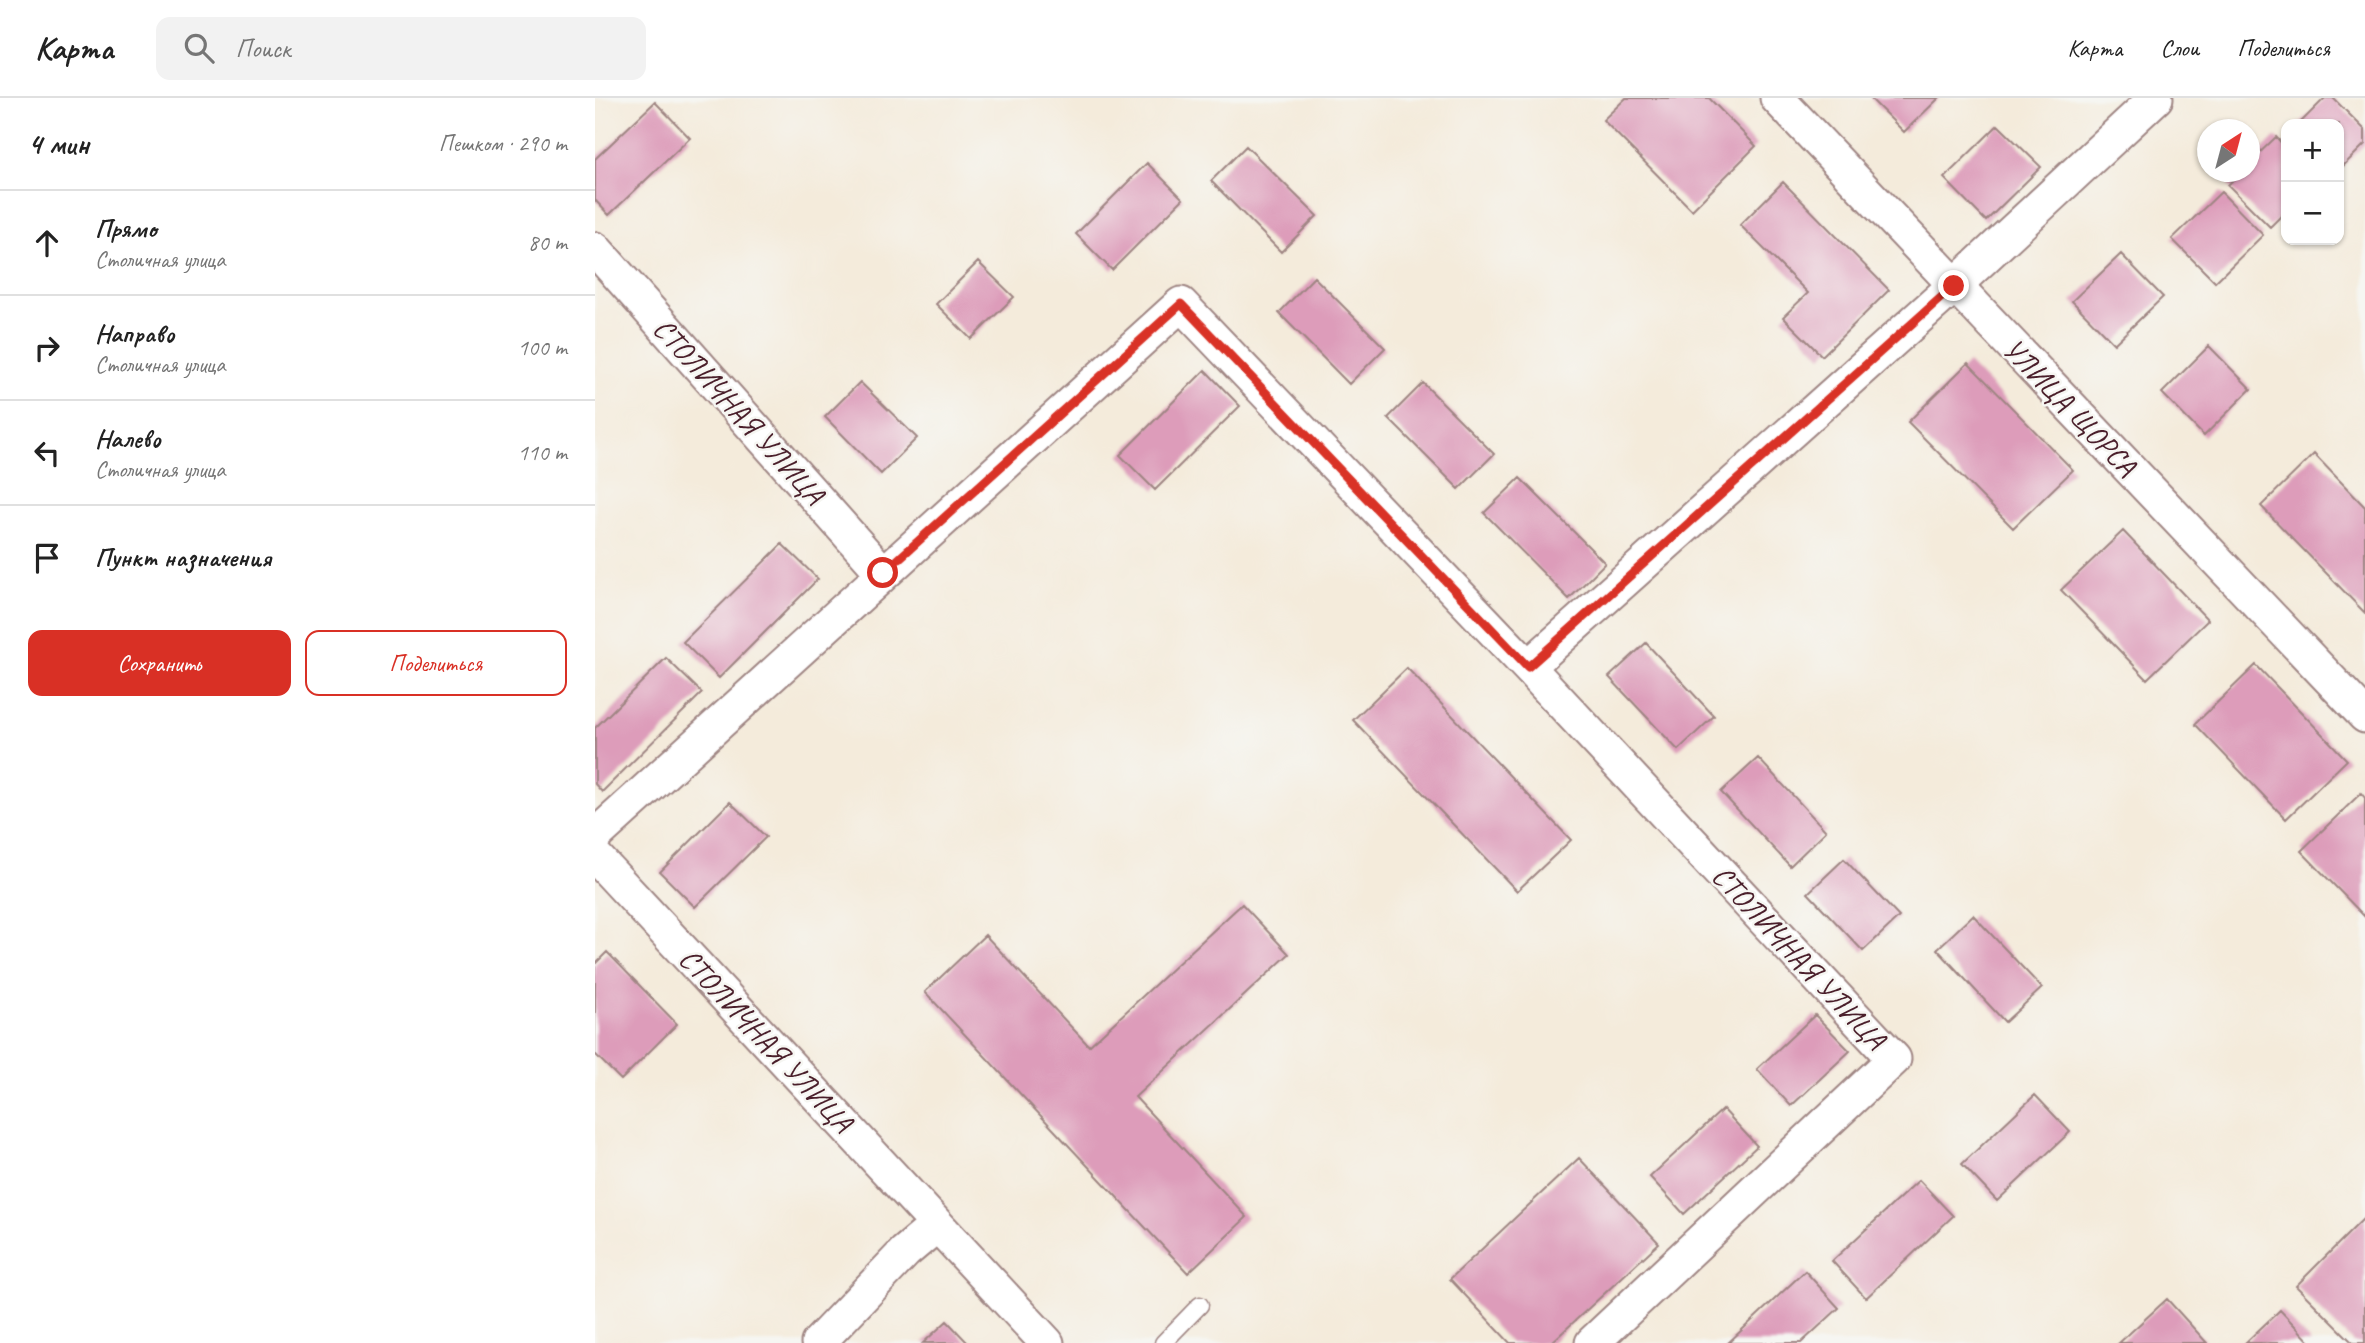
<!DOCTYPE html>
<html lang="ru">
<head>
<meta charset="utf-8">
<style>
  :root { --surface:#fff; --page:#f2f2f2; --text:#222; --muted:#767676; --line:#e0e0e0; --accent:#d93025 }
  body { margin:0; font-family:Caveat,sans-serif; background:var(--page); color:var(--text) }
  .controls { position:absolute; right:21px; top:21px; display:grid; overflow:hidden; border-radius:14px; box-shadow:0 2px 5px #0004 }
  .controls button { width:63px; height:63px; display:grid; place-items:center; padding:0; border:0; border-bottom:2px solid var(--line); background:var(--surface); color:var(--text); font:35px sans-serif }
  .compass { position:absolute; left:1602px; top:21px; width:63px; height:63px; border-radius:50%; background:var(--surface); box-shadow:0 2px 5px #0004; rotate:36deg }
  .stop { position:absolute; width:21px; height:21px; margin:-16px; border:5px solid #d93025; border-radius:50%; background:#fff }
  .stop.end { background:#d93025; border-color:#fff; box-shadow:0 2px 7px #0008 }
  .list { margin:0; padding:0; list-style:none }
  h2 { display:flex; justify-content:space-between; align-items:center; height:91px; margin:0; padding:0 28px; font-size:30px }
  h2 small { font-size:23px; font-weight:400; color:var(--muted) }
  .list li { display:grid; grid-template-columns:46px 1fr auto; gap:21px; align-items:center; box-sizing:border-box; height:105px; padding:0 28px; border-top:2px solid var(--line) }
  .list b { display:block; font-size:26px; white-space:nowrap }
  .list p { margin:0; font-size:23px; white-space:nowrap; color:var(--muted) }
  .list em { font-size:23px; font-style:normal; color:var(--muted) }
  .actions { display:flex; gap:14px; padding:21px 28px }
  .actions a { flex:1; padding:16px 0; border:2px solid var(--accent); border-radius:14px; text-align:center; font-size:24px; color:var(--accent) }
  .actions .main { background:var(--accent); color:#fff }
  .icon { flex:none; width:38px; height:38px; fill:none; stroke:currentColor; stroke-width:2; stroke-linecap:round; stroke-linejoin:round }
  .map { position:relative; flex:none; width:1770px; height:1245px; overflow:hidden }
  header { display:flex; align-items:center; gap:42px; box-sizing:border-box; height:98px; padding:0 35px; background:var(--surface); border-bottom:2px solid var(--line) }
  header strong { font-size:33px }
  nav { display:flex; gap:38px; margin-inline-start:auto; font-size:24px }
  .search { width:490px; height:63px; background:var(--page); display:flex; align-items:center; gap:18px; box-sizing:border-box; padding:0 24px; border-radius:14px; color:var(--muted); font-size:26px }
  main { display:flex }
  aside { flex:1; background:var(--surface) }
  .map>svg:first-child { display:block }
</style>
</head>
<body>
<header>
<strong>Карта</strong>
<div class="search"><svg class="icon" aria-label="search" viewBox="0 0 24 24"><circle cx="10" cy="10" r="6"/><path d="M15 15l6 6"/></svg>Поиск</div>
<nav><a>Карта</a><a>Слои</a><a>Поделиться</a></nav>
</header>
<main>
<aside>
<h2>4 мин<small>Пешком · 290 m</small></h2>
<ul class="list">
<li><svg class="icon" aria-label="ahead" viewBox="0 0 24 24"><path d="M12 20V5M6 11l6-6 6 6"/></svg><div><b>Прямо</b><p>Столичная улица</p></div><em>80 m</em></li>
<li><svg class="icon" aria-label="right" viewBox="0 0 24 24"><path d="M7 20v-9h11M14 6l5 5-5 5"/></svg><div><b>Направо</b><p>Столичная улица</p></div><em>100 m</em></li>
<li><svg class="icon" aria-label="left" viewBox="0 0 24 24"><path d="M17 20v-9H6M10 6l-5 5 5 5"/></svg><div><b>Налево</b><p>Столичная улица</p></div><em>110 m</em></li>
<li><svg class="icon" aria-label="arrive" viewBox="0 0 24 24"><path d="M6 21V4h12l-3 4 3 4H6"/></svg><div><b>Пункт назначения</b></div></li>
</ul>
<div class="actions"><a class="main">Сохранить</a><a>Поделиться</a></div>
</aside>
<div class="map">
<svg width="1770" height="1245" viewBox="0 0 1770 1245">
  <rect width="100%" height="100%" fill="#f6f6f2"/>
  <filter id="ink" filterUnits="userSpaceOnUse"><feTurbulence type="fractalNoise" baseFrequency=".0143" numOctaves="2"/><feDisplacementMap in="SourceGraphic" scale="14" xChannelSelector="R" yChannelSelector="G"/><feConvolveMatrix kernelMatrix="1 2 1 2 8 2 1 2 1" color-interpolation-filters="sRGB"/></filter>
  <filter id="wash" filterUnits="userSpaceOnUse"><feTurbulence type="fractalNoise" baseFrequency=".00686" numOctaves="4" result="noise"/><feDisplacementMap in="SourceGraphic" scale="28" xChannelSelector="R" yChannelSelector="G"/><feGaussianBlur stdDeviation="1.57" result="paint"/><feColorMatrix in="noise" values="0 0 0 0 0 0 0 0 0 0 0 0 0 0 0 0 0 1.4 0 .05"/><feComposite in="paint" operator="in"/></filter>
  <g filter="url(#wash)">
    <rect width="100%" height="100%" fill="#f4ebdb"/>
    <g id="blocks">
      <path fill="#dd9cba" d="M1031,0H1114L1161,48L1097,112L1008,22Z
        M1275,0H1344L1309,34Z
        M1730,0H1738L1770,32V46L1744,72V26H1704Z
        M60,4L95,40L14,117L0,102V61Z
        M1403,27L1446,69L1391,123L1349,80Z
        M1681,39L1691,50V113L1675,129L1633,87L1646,74H1654V65Z
        M651,48L722,118L686,154L616,83Z
        M552,65L588,101L517,172L481,136Z
        M1188,84L1294,192L1227,258L1188,219L1213,195L1145,127Z
        M1626,94L1668,137L1620,184L1577,141Z
        M1526,156L1568,199L1519,246L1477,203Z
        M383,164L419,199L376,241L341,206Z
        M719,179L790,250L754,286L684,215Z
        M1614,248L1656,291L1609,338L1567,295Z
        M1373,265L1478,372L1418,430L1313,324Z
        M610,272L645,308L560,392L525,357Z
        M265,284L322,340L286,376L230,319Z
        M828,285L899,356L864,391L793,320Z
        M1719,356L1770,409V515L1666,408Z
        M925,380L1010,465L974,501L889,415Z
        M1528,433L1613,522L1552,581L1466,492Z
        M187,446L223,481L124,580L88,544Z
        M1051,545L1119,618L1083,652L1014,579Z
        M71,560L107,595L7,694L0,686V630Z
        M1661,567L1752,662L1691,721L1600,626Z
        M812,570L976,742L922,793L758,622Z
        M1163,660L1231,733L1195,768L1126,694Z
        M1766,695L1770,700V819L1706,753Z
        M135,704L171,739L100,809L65,774Z
        M1249,761L1304,819L1268,853L1213,795Z
        M647,806L694,856L540,999L652,1119L593,1175L330,894L390,837L494,948Z
        M1378,817L1447,890L1410,924L1342,851Z
        M12,854L82,926L26,982L0,956V866Z
        M1220,917L1255,953L1196,1008L1162,971Z
        M1440,997L1475,1034L1402,1103L1367,1066Z
        M1128,1011L1162,1048L1089,1116L1055,1079Z
        M984,1060L1064,1145L956,1245H915L855,1181Z
        M1324,1082L1358,1118L1271,1200L1237,1163Z
        M1770,1119V1245H1758L1701,1188Z
        M1210,1173L1244,1210L1206,1245H1133Z
        M1572,1201L1612,1245H1524Z
        M1685,1212L1716,1245H1650Z
        M352,1223L373,1245H328Z"/>
    </g>
  </g>
  <g filter="url(#ink)">
    <use href="#blocks" fill-opacity="0" stroke="#9f8583" stroke-width="2"/>
    <g fill="none" stroke-linecap="round" stroke-linejoin="round">
      <defs>
        <path id="service" d="M568,1245L605,1207"/>
        <path id="minor" d="M1182,0L1770,618
          M0,151L288,475
          M933,569L1359,188L1561,0
          M0,738L586,206L933,569L1299,961L997,1245
          M0,758L452,1245
          M223,1245L310,1154L342,1127"/>
      </defs>
      <use href="#service" stroke="#9f8583" stroke-width="19"/>
      <use href="#minor" stroke="#9f8583" stroke-width="37"/>
      <use href="#service" stroke="#fff" stroke-width="16"/>
      <use href="#minor" stroke="#fff" stroke-width="33"/>
    </g>
  </g>
  <g fill="none" stroke-linecap="round" stroke-linejoin="round" filter="url(#ink)">
    <path stroke="#d93025" stroke-width="9" d="M288,475L586,206L933,569L1359,188"/>
  </g>
  <g text-anchor="middle" dominant-baseline="central" stroke-width="5" stroke-linejoin="round" paint-order="stroke">
    <g font-size="30" fill="#4a1f2b" stroke="#f6f6f2">
      <text transform="translate(1475 309) rotate(46)">УЛИЦА ЩОРСА</text>
      <text transform="translate(144 313) rotate(48)">СТОЛИЧНАЯ УЛИЦА</text>
      <text transform="translate(1204 859) rotate(47)">СТОЛИЧНАЯ УЛИЦА</text>
      <text transform="translate(171 942) rotate(47)">СТОЛИЧНАЯ УЛИЦА</text>
    </g>
  </g>
</svg>
<div class="controls">
<button>+</button>
<button>−</button>
</div>
<svg class="compass" viewBox="-18 -18 36 36"><path d="M0-13l5 13h-10z" fill="#e53935"/><path d="M0 13l5-13h-10z" fill="#767676"/></svg>
<div class="stop" style="left:288px;top:475px"></div>
<div class="stop end" style="left:1359px;top:188px"></div>
</div>
</main>
</body>
</html>
